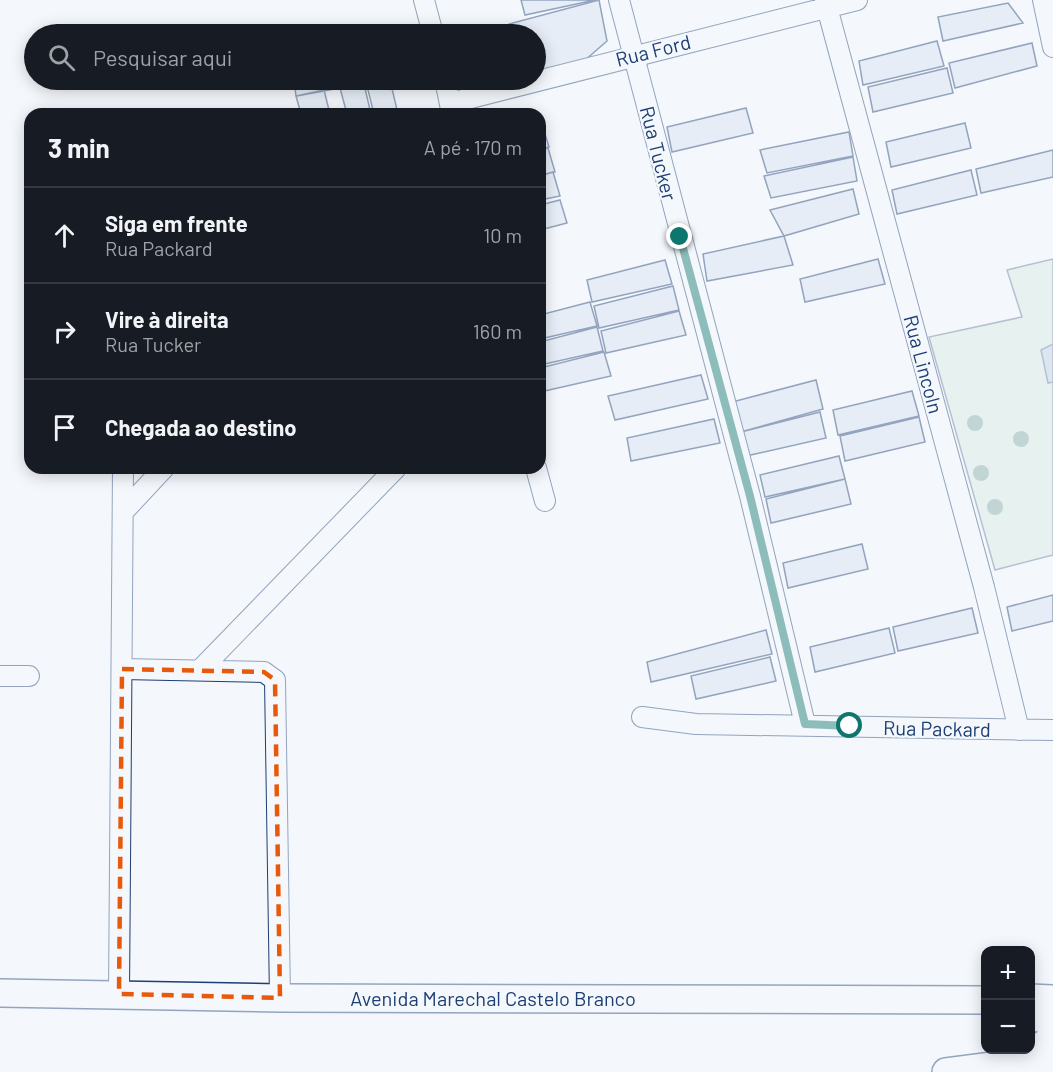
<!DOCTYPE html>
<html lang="pt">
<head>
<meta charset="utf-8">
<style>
  :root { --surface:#171b24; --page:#20242c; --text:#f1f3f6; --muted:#9ea1a6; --line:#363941 }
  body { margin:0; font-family:Barlow,sans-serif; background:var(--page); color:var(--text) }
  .controls { position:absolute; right:18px; bottom:18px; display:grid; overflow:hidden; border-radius:12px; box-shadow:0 3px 15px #0003 }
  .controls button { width:54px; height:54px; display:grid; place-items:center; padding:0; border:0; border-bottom:2px solid var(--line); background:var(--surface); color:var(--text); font:30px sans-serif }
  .stop { position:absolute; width:18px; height:18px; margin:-14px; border:4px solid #0f766e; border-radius:50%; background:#fff }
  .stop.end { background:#0f766e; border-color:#fff; box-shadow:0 2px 6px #0008 }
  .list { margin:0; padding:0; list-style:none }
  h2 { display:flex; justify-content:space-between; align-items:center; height:78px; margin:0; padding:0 24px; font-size:26px }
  h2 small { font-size:20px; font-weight:400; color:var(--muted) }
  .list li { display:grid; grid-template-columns:39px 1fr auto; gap:18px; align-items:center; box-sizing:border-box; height:96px; padding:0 24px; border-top:2px solid var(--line) }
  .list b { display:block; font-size:22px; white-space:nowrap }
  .list p { margin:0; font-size:20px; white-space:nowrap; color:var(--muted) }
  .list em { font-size:20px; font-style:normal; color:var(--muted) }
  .icon { flex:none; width:33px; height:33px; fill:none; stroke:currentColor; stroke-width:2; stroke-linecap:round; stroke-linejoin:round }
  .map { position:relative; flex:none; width:1053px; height:1072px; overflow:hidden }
  .search { position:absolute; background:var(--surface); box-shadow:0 3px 15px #0003; left:24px; top:24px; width:522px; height:66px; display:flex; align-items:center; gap:15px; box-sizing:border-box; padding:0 21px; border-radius:33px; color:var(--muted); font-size:22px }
  .panel { position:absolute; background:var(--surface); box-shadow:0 3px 15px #0003; left:24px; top:108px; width:522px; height:366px; border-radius:18px }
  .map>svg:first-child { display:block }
</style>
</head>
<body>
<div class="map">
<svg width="1053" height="1072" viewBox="0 0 1053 1072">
  <rect width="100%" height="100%" fill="#f4f7fb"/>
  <path fill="#d7e8df" stroke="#687fa3" stroke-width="1.5" d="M1053,259V555L995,570L929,337L1022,317L1007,270Z"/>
  <path fill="#bed0e5" stroke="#687fa3" stroke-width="1.5" d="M1053,344V382L1048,383L1041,350Z"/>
  <path fill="#d5e0f0" stroke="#1d3f73" stroke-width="1.5" d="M521,0H595L525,15Z
    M599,0L607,41L584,61L536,73V34H512L509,24Z
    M1008,3L1023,23L943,41L938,17Z
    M937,41L944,66L863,85L859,61Z
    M1032,43L1037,66L955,88L949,63Z
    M947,68L953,93L873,112L868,87Z
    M294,80H384L296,96Z
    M390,80L398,114H374L366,82Z
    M364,84L371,114H347L340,88Z
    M324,90L330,114H301L296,96Z
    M746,108L753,133L672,152L667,127Z
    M965,123L971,148L891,167L886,142Z
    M540,124H542L549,147L540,149Z
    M849,132L853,156L767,173L760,150Z
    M548,148L555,172L540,175V150Z
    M1053,150V177L981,193L976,169Z
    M853,157L857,181L771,198L764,176Z
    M971,170L977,195L897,214L892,190Z
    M553,172L560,196L540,200V176Z
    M853,189L859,214L784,236L770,210Z
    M560,200L567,223L540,230V205Z
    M784,236L793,265L707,281L703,254Z
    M878,259L885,284L805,302L800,279Z
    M665,260L672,284L592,302L587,280Z
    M673,286L679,310L599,328L594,306Z
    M590,302L597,326L540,339V315Z
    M679,311L686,335L606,353L601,331Z
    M597,327L603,351L540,365V342Z
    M604,352L611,376L540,392V368Z
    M701,375L708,399L615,420L608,396Z
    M816,380L823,409L737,433L732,402Z
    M912,391L919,416L838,435L833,410Z
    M820,412L826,438L746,456L741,432Z
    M919,417L925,442L845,461L840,436Z
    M714,419L720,443L631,461L627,438Z
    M839,456L845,479L765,497L760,475Z
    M845,479L851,504L771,523L766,499Z
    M862,544L868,569L788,588L783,563Z
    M1053,595V621L1012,631L1007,607Z
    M972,608L978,633L898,651L893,627Z
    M889,628L895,653L815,672L810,647Z
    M766,630L772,654L651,682L647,662Z
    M770,657L776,681L696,699L691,676Z"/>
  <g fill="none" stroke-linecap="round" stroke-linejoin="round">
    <defs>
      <path id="street" d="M424,0L433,34
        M619,0L750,496L805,724
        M825,0L984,587L1019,730
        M1043,0L1053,47
        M445,80L452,114
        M451,103L857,0
        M536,468L545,501
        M123,512L164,468
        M122,669L264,672L275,680L280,998
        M201,669L396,468
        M0,676H29
        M642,717L696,724L1053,730
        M119,994L123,468"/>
      <path id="secondary" d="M0,993L280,998L986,1000
        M1030,998L1053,999
        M1030,1016L1053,1021
        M1010,1063L1053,1039
        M946,1072L1008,1064H1053"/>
    </defs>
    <use href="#street" stroke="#1d3f73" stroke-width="22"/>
    <use href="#secondary" stroke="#1d3f73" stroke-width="30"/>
    <use href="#street" stroke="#f4f7fb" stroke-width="20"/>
    <use href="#secondary" stroke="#f4f7fb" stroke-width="27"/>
  </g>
  <g fill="#86aba6">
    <circle cx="975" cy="423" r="8"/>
    <circle cx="1021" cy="439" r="8"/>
    <circle cx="981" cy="473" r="8"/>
    <circle cx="995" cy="507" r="8"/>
  </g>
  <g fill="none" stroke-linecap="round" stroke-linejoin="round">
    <path stroke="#0f766e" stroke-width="8" d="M680,237L750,496L805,724L850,726"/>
  </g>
  <path d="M0 0H1053V1072H0ZM122,669L264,672L275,680L280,998L119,994Z" fill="#f4f7fb" fill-opacity=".55" fill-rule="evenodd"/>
  <path fill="none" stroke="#e8590c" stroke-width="4.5" stroke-dasharray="12 8" stroke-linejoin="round" d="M122,669L264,672L275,680L280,998L119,994Z"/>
  <g text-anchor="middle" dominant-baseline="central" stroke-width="4.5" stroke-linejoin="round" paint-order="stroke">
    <g font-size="20" fill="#1d3f73" stroke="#f4f7fb">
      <text transform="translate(653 50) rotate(-14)">Rua Ford</text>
      <text transform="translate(659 153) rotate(76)">Rua Tucker</text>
      <text transform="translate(924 364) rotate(75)">Rua Lincoln</text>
      <text transform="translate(937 728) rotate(1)">Rua Packard</text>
      <text x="493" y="998">Avenida Marechal Castelo Branco</text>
    </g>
  </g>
</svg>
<div class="controls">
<button>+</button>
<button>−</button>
</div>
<div class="stop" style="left:850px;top:726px"></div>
<div class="stop end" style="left:680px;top:237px"></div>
<div class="search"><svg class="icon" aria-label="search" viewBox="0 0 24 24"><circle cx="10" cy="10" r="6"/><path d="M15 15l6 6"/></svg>Pesquisar aqui</div>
<section class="panel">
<h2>3 min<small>A pé · 170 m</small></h2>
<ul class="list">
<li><svg class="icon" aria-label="ahead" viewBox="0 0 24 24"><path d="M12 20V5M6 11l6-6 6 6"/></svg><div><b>Siga em frente</b><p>Rua Packard</p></div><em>10 m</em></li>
<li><svg class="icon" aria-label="right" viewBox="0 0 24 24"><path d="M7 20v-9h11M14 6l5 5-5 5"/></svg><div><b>Vire à direita</b><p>Rua Tucker</p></div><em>160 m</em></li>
<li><svg class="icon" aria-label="arrive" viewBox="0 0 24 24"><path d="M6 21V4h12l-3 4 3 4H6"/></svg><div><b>Chegada ao destino</b></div></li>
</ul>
</section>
</div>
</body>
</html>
